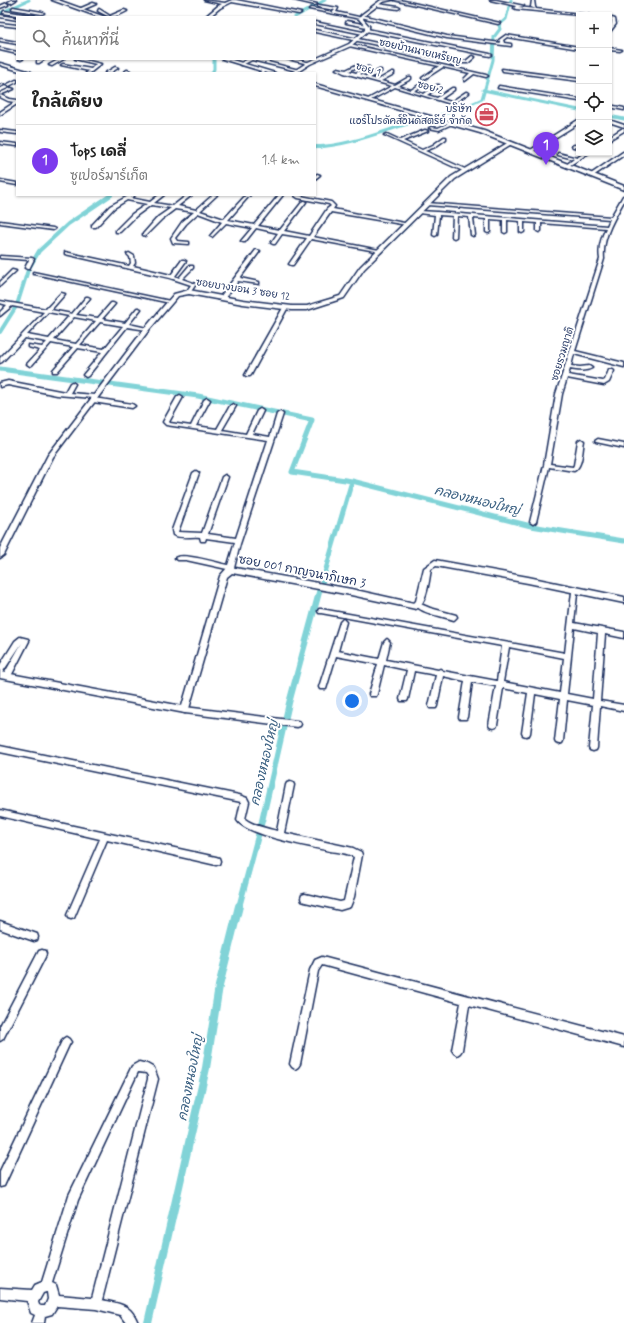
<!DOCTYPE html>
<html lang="th">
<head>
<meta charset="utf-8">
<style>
  :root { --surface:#fff; --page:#f2f2f2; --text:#222; --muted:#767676; --line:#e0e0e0; --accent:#7c3aed }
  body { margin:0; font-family:Mynerve,"Playpen Sans Thai",sans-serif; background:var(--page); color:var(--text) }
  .controls { position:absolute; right:12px; top:12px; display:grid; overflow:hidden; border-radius:0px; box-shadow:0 1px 3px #0004 }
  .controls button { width:36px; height:36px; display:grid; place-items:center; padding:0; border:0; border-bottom:1px solid var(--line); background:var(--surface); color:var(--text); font:20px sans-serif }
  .you { position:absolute; left:352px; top:701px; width:14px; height:14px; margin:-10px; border:3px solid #fff; border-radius:50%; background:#1a73e8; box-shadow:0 0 0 6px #1a73e833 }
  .badge { display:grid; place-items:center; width:26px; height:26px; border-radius:50%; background:var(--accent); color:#fff; font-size:13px; font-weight:700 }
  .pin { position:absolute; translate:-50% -33px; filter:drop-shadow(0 1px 2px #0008) }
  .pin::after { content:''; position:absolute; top:21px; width:14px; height:12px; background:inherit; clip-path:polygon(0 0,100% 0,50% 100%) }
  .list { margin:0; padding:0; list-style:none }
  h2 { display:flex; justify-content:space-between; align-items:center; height:52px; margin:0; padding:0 16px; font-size:17px }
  h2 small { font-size:13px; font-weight:400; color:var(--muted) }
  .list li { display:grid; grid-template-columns:26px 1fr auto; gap:12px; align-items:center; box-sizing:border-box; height:72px; padding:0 16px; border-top:1px solid var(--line) }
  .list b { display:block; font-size:15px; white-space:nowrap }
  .list p { margin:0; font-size:13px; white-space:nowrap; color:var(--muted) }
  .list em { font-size:13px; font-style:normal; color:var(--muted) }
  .icon { flex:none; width:22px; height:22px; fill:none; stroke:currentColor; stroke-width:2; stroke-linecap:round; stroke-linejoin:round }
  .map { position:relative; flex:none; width:624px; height:1323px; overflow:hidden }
  .search { position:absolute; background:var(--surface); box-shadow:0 1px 3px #0004; left:16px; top:16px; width:300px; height:44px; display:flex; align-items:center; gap:10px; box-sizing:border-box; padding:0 14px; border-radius:0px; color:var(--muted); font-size:15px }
  .panel { position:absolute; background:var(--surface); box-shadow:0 1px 3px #0004; left:16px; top:72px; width:300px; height:124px; border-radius:0px }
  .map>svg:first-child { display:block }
</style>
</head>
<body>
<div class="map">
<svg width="624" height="1323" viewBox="0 0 624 1323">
  <rect width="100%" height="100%" fill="#fff"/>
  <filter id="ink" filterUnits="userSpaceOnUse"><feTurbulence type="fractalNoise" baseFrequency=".025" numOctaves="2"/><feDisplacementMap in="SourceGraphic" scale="8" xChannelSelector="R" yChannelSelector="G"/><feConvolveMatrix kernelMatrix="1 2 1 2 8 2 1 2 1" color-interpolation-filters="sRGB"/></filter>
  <g filter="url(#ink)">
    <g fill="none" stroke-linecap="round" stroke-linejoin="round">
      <path stroke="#81d3d7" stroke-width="3" d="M0,13L29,0
        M295,17L325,0
        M212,73L214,69V59
        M483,90L579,110
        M609,116L624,119
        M315,147C345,146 373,135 401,126C429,118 456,112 482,99L493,60L494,37L500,29L499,25L506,19L511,0"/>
      <path stroke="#81d3d7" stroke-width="4" d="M315,147H321
        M0,332L17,305L28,270L39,251L68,224L111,195"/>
      <path stroke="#81d3d7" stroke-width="5" d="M0,369L198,396L312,420L292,472L352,481
        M321,586L352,481L531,526L624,541"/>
      <path stroke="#81d3d7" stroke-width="6" d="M239,907L262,821L289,703L321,585"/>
      <path stroke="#81d3d7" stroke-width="8" d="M148,1323L206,1068L219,986L239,906"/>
      <defs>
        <path id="minor" d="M12,0H16L11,3L8,2Z
          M204,0L225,3L232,0H236L301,13L299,14L232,2L220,8L209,17H205L218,6L222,4Z
          M294,0H300L317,4L315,5Z
          M383,0H392L382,2Z
          M394,0H400L500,23L498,24Z
          M490,0H496L524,6L518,7L589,15H579L516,9L514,8L516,6Z
          M532,0H534L535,7L536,9L531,7Z
          M7,3L8,5L0,8V6Z
          M93,3L96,4L82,10L79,9Z
          M378,4L398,7L400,8L398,9L377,6Z
          M319,5L338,8L336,12L363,18L361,19L309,9L311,8L333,12L335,10L318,7Z
          M13,7L42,12L44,13L42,14L12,9Z
          M99,9L110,16L124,10L127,11C114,18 110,18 98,11Z
          M4,11L35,16L37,17H29L3,13Z
          M0,15L17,18V20L0,17Z
          M362,15L447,36L501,43L499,40L506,35L579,47V49L507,37L503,40L504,43L511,44V46L447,38L361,17Z
          M609,17L615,19L616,24L609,33C609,28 612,25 612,20L609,19Z
          M347,21L367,25L369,26L367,27L346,23Z
          M315,22L363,32L365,33L363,34L315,24Z
          M0,23L17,25V27L0,25Z
          M367,29L490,54L492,55L490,56L366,31Z
          M315,30L463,61H466L472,56L475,57L468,63H463L315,32Z
          M0,39L17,42V44L0,41Z
          M350,44L486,75L488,76L486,77L474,74L465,81L464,79L470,73L443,67L423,80L422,78L439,66L349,46Z
          M0,48L17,52V54L0,50Z
          M609,48L622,50L620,51L609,50Z
          M18,59H23L21,60Z
          M41,59H45L39,63H37V61Z
          M60,59H64L52,66L49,65Z
          M75,59H81L101,64L90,73H86L89,71L61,65L63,64L91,69L96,64Z
          M248,59H256L299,70L297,71L252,60L242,65L239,64Z
          M287,59H294L311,63L309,64Z
          M0,63L31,72L32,73H26L0,65Z
          M356,65L359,66L349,71L356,73L367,67H369V69L360,74L367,77L379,70H381V72L370,78L378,80L392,72H394V74L381,81L395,85L409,77H411V79L398,86L411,90L424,82H426V84L414,91L424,94L437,85H439V87L427,95L437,98L452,88H454V90L441,99L451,102L466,92L469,93L454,103L462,105L463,106L461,107L395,87L369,101L368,99L392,86L344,73L336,69L338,68L346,70Z
          M115,67L118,68L110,73H105Z
          M502,69L579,79V81L503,71Z
          M127,70L130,71L127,73H123Z
          M263,70L266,71L263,73H259Z
          M16,80H17V82L9,86L6,85Z
          M2,84L4,85L0,87V85Z
          M499,86L579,99V101L498,88Z
          M11,88L14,89L0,95L10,99L17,100V104L0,115V112L15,102L8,101L0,97V93Z
          M609,105L624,108V110L609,107Z
          M578,120H579V123L532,152L529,151Z
          M609,120L624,125V127L609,122Z
          M451,122H452V124L439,130L429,128L431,127L438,128Z
          M623,128H624V131L609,140V137Z
          M0,130L17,132V134L0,132Z
          M425,130L428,131L403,141L422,150L433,145L444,137H446V139L435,147L425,151L465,169V171H463L384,135L387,134L400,140Z
          M0,142L17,144V146L0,144Z
          M574,145L579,146V148L573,147L572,146Z
          M623,152H624V155L593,176H591V174Z
          M558,153L577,158L584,153H589L567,167L565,166L566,165L574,159L558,155Z
          M317,174L320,175L315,179V176Z
          M0,180L17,183V185L0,182Z
          M130,195H135L130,198L150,202L159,195H164L154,203L173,206L187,195H192L178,206L196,210L213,195H217L200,211L224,219L246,195H250L228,220L254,225L279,195H283L258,226L280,230L303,201H304L306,202L284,231L309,236L327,209L331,206L329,204L298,198L295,196L296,195L331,202L335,206L333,209L409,224L407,225L331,212L313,237L379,250H381V252L311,239L293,265H291L289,264L307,238L282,234L275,244H273L271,243L278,233L256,228L245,242H243L241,241L252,228L226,223L212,237L210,236L222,222L198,213L186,224L175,238L177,241L189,242V244L173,243L171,238L182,222L194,212L175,209L162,219L145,236L143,235V234L158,217L171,208L151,205L136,216L120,232H116V230L132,214L147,204L127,200L114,208L96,227H92V225L110,206Z
          M623,196H624V201C614,219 602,238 604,259L575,351L624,363V367L574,354L571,366L580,367L589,366L592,368C585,372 577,370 570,369L568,375L603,381L605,380L609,370H613L614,371L609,382L604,385L567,378L562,394L550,464L573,467L574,465L578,441L581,439L584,441C582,450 583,466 574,471L549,467L536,522L533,524L530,522L544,465L556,394L600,259C598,248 601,238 606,228L541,223V231L539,232L537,231V223L524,222V232L522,233L520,232V221L507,220V232L505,233L503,232V220L490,219V232L488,233L486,232V219L473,218L475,235L473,236L471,235L469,217L457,216L456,237L454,238L452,237L453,216L439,215L437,235L435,236L433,235L435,215L419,213L417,212L419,211L437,212L607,226L610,219L427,205L425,204L427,203L611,217Z
          M0,221L53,228L55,229L53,230L0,223Z
          M256,250L260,251L240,278L259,282V284L238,281L224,299H220V297Z
          M65,252L129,266L131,263L130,257L127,254L129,253L134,256L135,263L133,266L171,275L182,260H184L186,261L175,276L179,278L189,266H193V268L182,279L196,284L190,293H188L186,292L191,285L170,278L65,254Z
          M0,256L32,258L34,259L29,269H27L25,268L29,260L0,258Z
          M12,270L16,271L0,286V282Z
          M33,272L170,301L172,302L170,303L35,274H33Z
          M61,293L65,294L51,310L72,314L86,297H88L90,298L76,315L98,318L111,303H113L115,304L102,319L125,323L137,308H139L141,309L129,324L147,328L149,329L147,330L127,327L88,376L86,377L83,375L102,352L78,348L57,372H53V370L73,347L51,343L32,365L30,366L27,364L40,350L28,347V345L42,347L47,342L25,338L2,362L0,363V358L44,312L12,306L0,316V312L7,305L0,303V301L46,309ZM48,312L69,316L49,339L27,335ZM74,317L96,321L76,344L54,340ZM100,322L123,326L104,349L80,345Z
          M284,306L288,307L251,375L250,376H246L245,375Z
          M8,381L65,392L70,383L72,382L75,384L70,393L95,395L98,397L94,398L132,404L135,406L132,408L93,402L90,400L93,398L57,395L8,385L0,387V383Z
          M180,395L183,397L169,422L170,423L191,426L204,400L207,398L210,400L196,426L217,429L230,406L233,404L236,406L222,430L246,434L257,411L260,409L263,411L252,434L270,437L277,414L280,412L283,414L240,544L234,568L232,572H228L227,569L186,560H178L175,558C182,552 217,563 228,565L235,542L206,538L205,541H201L200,537C191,536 181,539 173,535L172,530L193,473L196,471L199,473L178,532L202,533L222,477L225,475L228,477L208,534L236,538L268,440L166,425L163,422L177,397Z
          M598,439L624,444V448L596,442L595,441Z
          M572,592H576L577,594L574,623L624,632V638L605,634L600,701L624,705V711L600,706L597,748L596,750L593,751L590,750L589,748L593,705L567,700L563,741L562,743L559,744L556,743L555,741L560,699L535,694L530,733L529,735L526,736L523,735L522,733L528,693L503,688L497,725L496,727L493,728L490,727L489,725L496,686L472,682L467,717L466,719H460L459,717L465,681L443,676L437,706L436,708H430L429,706L436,675L414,671L408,699L407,701H401L400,699L407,670L384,665L377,694L376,696H370L369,694L378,664L336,656L326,689H320L319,687L340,622L343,619L346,622L338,651L379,659L384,642L387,639L390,642L386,660L438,670L440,669L443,671L497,681L502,646L321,613H319L318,611L319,609H321L565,653ZM574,628L598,633L593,699L567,694ZM509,647L564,658L560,693L503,682Z
          M416,603H418L430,608L456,615L457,617L454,620C442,616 423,614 415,605Z
          M20,637L28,639L29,641L10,678H4L3,676L22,643L2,673L0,674V665L15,641Z
          M185,707L297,721L300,722L301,724L300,726L297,727L185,713L182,712L181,710L182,708Z
          M0,746L239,795L247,798L249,802L245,819C254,826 266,828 277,831L286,785L287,783L290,782L293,783L294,785L284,833L353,848L361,852L362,855L354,897L350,907L340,910L305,902L302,901L301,898L302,895L305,894L340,902L344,901L354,857C347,853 337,852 330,851C312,847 245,835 237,820L241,802L0,752Z
          M0,810L216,857L219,858L220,861L219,864L216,865L107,840L74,918L71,919L68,918L67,915L100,839L0,816Z
          M0,921L37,934L38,937L37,940L34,941L0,929Z
          M42,950L45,951L46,954L45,957L3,1039L0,1041V1026L39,951Z
          M322,957L624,1037V1047L469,1005L462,1050L460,1053L457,1055L454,1053L452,1050L461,1003L322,965L318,971L300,1064L298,1067L295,1069L292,1067L290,1064L310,970L315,960Z
          M66,1037L69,1039L71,1042L69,1045L4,1186L0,1187V1171L63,1039Z
          M139,1062L147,1064L154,1068L158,1079L102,1300C120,1304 131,1304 138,1323H126L120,1315L96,1309L57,1306L52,1314L45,1316L44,1323H32L35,1315L31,1313L27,1301L0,1298V1288L32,1290L35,1285L42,1282L69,1195L132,1066ZM138,1072L146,1073L148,1076V1079L92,1298L59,1295L56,1285L52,1283L78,1200ZM46,1292H47L48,1299L45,1306H41L39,1305L38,1302L43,1293Z"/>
        <path id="tertiary" d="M381,0H385L364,16L363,19L369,26V30L351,46L310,64L296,73H291L308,62L349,44L365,30V26L359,19L361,15Z
          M509,142L513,143L455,179L364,269L344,298L307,310H292L243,304L189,294L178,296L149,330L53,457L4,555L0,558V548L48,455L145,328L174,294L189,290L243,300L292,306H307L340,296L360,267L451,177Z
          M435,560L528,577L624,597V603L528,583L436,566L431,569C429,580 427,604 416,609L351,595L232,573L227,577L188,712L185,713L0,678V672L182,706L220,576L227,568L230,567L351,589L414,603L416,601L424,568Z"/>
        <path id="secondary" d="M52,0H58L105,17H99Z
          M222,59H229L275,73H268Z
          M315,84L484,131L624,186V190L480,133L315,86Z"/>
      </defs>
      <use href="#minor" stroke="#1b2f5e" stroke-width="3"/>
      <use href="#tertiary" stroke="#1b2f5e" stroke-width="3"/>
      <use href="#secondary" stroke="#1b2f5e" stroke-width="3"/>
      <use href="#minor" fill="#fff" fill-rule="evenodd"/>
      <use href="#tertiary" fill="#fff" fill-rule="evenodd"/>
      <use href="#secondary" fill="#fff" fill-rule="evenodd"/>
    </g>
  </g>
  <defs>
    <symbol id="office-ring" viewBox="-11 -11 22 22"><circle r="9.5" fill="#fff" stroke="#d1495b" stroke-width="1.5"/><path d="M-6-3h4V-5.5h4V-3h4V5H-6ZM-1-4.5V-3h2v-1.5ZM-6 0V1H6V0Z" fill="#d1495b"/></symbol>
  </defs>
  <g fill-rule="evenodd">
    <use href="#office-ring" x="474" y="102" width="25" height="25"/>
  </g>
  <g text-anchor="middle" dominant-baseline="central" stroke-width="4" stroke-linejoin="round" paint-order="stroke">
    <g font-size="10" fill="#1b2f5e" stroke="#fff">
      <text transform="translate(420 52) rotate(13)">ซอยบ้านนายเหรียญ</text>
      <text transform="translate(368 70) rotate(17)">ซอย 1</text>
      <text transform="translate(430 88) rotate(16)">ซอย 2</text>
      <text transform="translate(243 290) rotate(9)">ซอยบางบอน 3 ซอย 12</text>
      <text transform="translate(563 354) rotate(-73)">ซอยรวมญาติ</text>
    </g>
    <g font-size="10" fill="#1b2f5e" stroke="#fff" text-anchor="end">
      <text x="472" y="109">บริษัท<tspan x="472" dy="12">แอร์โปรดัคส์อินดัสตรีย์ จำกัด</tspan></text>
    </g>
    <g font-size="12" fill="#1b2f5e" stroke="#fff">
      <text transform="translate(302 572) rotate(11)">ซอย 001 กาญจนาภิเษก 3</text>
    </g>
    <g font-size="13" font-style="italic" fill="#3a6082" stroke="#fff">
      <text transform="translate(477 501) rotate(14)">คลองหนองใหญ่</text>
      <text transform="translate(265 763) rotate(-77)">คลองหนองใหญ่</text>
      <text transform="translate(191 1078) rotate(-79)">คลองหนองใหญ่</text>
    </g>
  </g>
</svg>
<div class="controls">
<button>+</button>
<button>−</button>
<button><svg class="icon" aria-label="locate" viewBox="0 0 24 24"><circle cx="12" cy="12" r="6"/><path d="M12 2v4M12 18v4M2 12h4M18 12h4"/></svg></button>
<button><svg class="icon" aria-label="layers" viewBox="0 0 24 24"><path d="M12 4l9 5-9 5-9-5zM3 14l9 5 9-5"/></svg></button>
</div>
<div class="you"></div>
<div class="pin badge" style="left:546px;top:165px">1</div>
<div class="search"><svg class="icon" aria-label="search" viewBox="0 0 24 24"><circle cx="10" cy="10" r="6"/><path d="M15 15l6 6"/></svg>ค้นหาที่นี่</div>
<section class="panel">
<h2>ใกล้เคียง<small></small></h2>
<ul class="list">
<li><span class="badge">1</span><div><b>Tops เดลี่</b><p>ซูเปอร์มาร์เก็ต</p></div><em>1.4 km</em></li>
</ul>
</section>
</div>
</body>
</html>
